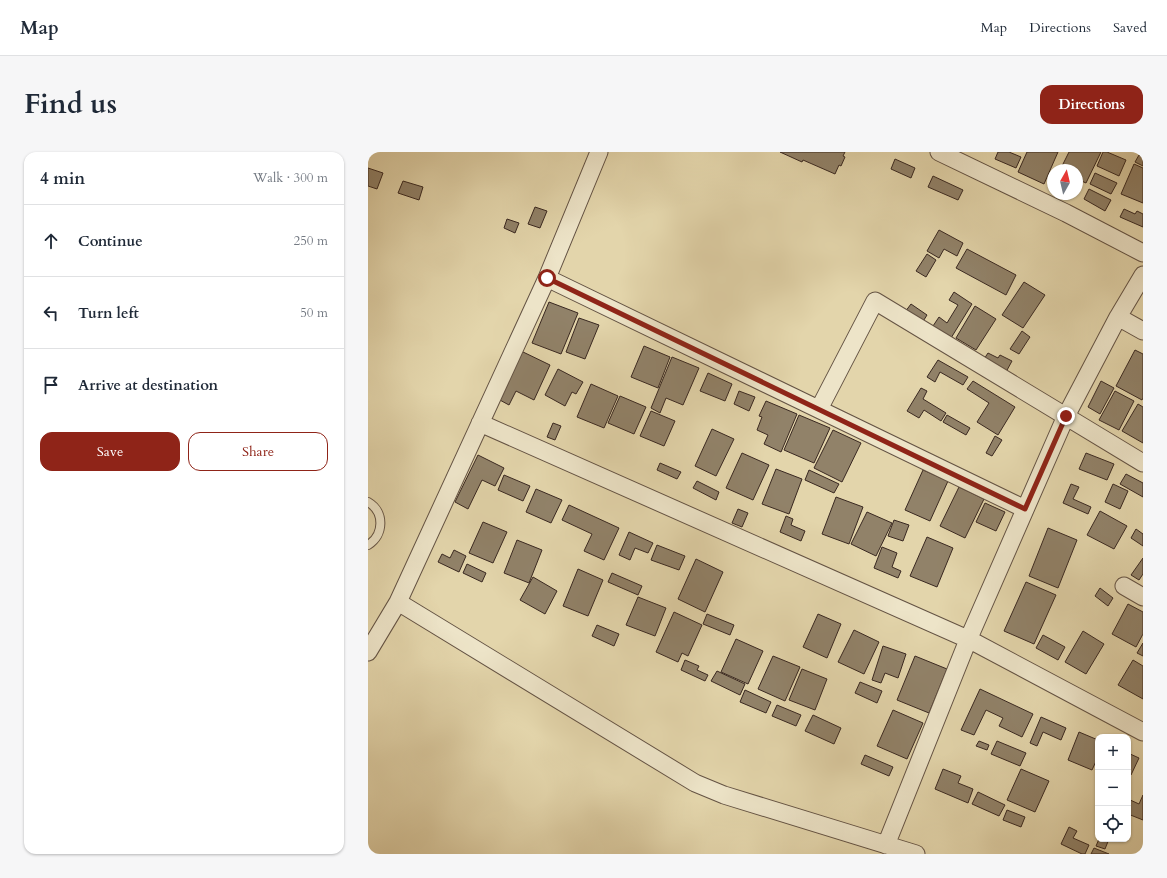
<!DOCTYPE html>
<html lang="en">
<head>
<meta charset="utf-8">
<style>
  :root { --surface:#fff; --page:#f6f6f7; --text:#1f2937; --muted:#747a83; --line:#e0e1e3; --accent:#8f2418 }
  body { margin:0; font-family:Cardo,serif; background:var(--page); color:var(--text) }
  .controls { position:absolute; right:12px; bottom:12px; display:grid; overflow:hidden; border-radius:8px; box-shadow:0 1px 3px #0004 }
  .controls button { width:36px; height:36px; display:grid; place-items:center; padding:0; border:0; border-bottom:1px solid var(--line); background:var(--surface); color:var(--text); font:20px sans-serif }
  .compass { position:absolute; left:679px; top:12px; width:36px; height:36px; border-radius:50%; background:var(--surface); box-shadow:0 1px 3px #0004; rotate:8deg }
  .stop { position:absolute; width:12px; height:12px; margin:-9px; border:3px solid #8f2418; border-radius:50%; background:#fff }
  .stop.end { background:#8f2418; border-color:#fff; box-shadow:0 1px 4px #0008 }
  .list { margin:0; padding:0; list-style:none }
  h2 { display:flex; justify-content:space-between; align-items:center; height:52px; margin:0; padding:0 16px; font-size:17px }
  h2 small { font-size:13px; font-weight:400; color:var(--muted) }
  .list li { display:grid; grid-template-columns:26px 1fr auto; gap:12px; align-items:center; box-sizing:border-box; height:72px; padding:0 16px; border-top:1px solid var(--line) }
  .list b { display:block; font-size:15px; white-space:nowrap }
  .list em { font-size:13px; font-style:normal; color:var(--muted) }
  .actions { display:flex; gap:8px; padding:12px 16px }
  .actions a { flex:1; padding:9px 0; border:1px solid var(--accent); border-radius:12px; text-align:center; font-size:14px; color:var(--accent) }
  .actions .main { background:var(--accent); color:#fff }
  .icon { flex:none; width:22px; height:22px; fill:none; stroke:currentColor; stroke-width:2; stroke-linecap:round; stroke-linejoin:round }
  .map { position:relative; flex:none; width:775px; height:702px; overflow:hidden; border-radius:12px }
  header { display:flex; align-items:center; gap:24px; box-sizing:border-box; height:56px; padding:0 20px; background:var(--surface); border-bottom:1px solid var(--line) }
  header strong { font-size:19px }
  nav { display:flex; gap:22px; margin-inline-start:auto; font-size:14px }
  .intro { display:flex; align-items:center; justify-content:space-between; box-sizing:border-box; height:96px; padding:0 24px }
  h1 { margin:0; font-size:28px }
  .button { padding:10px 18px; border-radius:12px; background:var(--accent); color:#fff; font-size:14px; font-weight:700 }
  main { display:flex; gap:24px; padding:0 24px }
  aside { flex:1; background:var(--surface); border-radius:12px; box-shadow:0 1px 3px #0004 }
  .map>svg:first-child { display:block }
</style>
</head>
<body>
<header>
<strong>Map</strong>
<nav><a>Map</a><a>Directions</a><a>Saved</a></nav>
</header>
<div class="intro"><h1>Find us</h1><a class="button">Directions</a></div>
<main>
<aside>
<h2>4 min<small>Walk · 300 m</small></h2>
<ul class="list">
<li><svg class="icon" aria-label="ahead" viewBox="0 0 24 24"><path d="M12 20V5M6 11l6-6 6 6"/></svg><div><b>Continue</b></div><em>250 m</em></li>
<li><svg class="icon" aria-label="left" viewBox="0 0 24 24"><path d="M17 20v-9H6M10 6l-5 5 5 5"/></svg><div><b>Turn left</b></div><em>50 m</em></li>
<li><svg class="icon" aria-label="arrive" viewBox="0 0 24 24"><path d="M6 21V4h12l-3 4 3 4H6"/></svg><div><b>Arrive at destination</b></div></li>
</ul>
<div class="actions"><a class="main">Save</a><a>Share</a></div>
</aside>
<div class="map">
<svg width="775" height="702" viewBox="0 0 775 702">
  <rect width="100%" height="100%" fill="#e3d5ab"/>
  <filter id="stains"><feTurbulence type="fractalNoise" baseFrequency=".005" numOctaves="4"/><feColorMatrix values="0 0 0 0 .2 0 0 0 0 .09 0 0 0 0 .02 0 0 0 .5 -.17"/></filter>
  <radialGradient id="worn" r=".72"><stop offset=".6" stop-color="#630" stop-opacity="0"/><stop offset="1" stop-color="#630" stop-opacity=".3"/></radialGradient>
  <path fill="#918269" stroke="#392821" d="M412,0H477L475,4L477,5L473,14L471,13L467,22L435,8L434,10Z
    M630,0H641L653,5L648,16L627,7Z
    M659,0H690L676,32L650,20Z
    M701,0H733L718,31L709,27V18H692Z
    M735,0H739L758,8L751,24L729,14Z
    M771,3L775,5V14L767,10Z
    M527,7L547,16L543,26L523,17Z
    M766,12L775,16V51L753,42Z
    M0,16L15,21L9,37L0,34Z
    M727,21L749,31L743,42L722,32Z
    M565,24L595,38L590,48L560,35Z
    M35,29L55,35L51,48L30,41Z
    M721,37L743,48L737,59L716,47Z
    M167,55L179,59L172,76L160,72Z
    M756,57L767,62L769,59L775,62V75L752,65Z
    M139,67L151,71L147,81L136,76Z
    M571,78L595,91L589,104L576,97L571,106L559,99Z
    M599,97L648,123L638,143L588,116Z
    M559,102L568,108L558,125L548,119Z
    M656,130L677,143L655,176L634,163Z
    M586,140L604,152L583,186L565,174L571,165L579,171L590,153L581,148Z
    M181,150L210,161L193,202L164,191Z
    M543,152L559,163L554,171L537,160Z
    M607,154L628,167L608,198L588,186Z
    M211,166L231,173L217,207L198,200Z
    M654,179L662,185L651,202L642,197Z
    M276,194L302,205L290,236L263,225Z
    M767,198L775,202V246L774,248L748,234Z
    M153,199L182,213L166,248L148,239L141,253L130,247Z
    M620,201L630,206L632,203L644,209L638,220L616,207Z
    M304,205L331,216L315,253L298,246L292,261L283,256Z
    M570,208L600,225L595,233L572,220L567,230L559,225Z
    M190,217L215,230L208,242L204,240L197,254L177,243Z
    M340,221L364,232L357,249L332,239Z
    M605,229L647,255L630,283L609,270L621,251L599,237Z
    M733,229L746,236L732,262L720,255Z
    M223,232L250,244L236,276L209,265Z
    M553,236L559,239L555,247L578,261L573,269L556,258L551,266L539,259Z
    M371,239L387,245L381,259L366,252Z
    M747,239L766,249L751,278L731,268Z
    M252,244L278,255L266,282L240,271Z
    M398,249L429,262L413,300L396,292L400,283L389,278L394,265L391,264Z
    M770,252L775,255V291L754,279Z
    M283,259L307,269L296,294L272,284Z
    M431,263L462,276L446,311L416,298Z
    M579,263L602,276L598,283L575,270Z
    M185,271L193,274L187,288L179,285Z
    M344,277L366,287L348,324L327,314Z
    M465,278L493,291L474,330L446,316Z
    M627,284L634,288L624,304L618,301Z
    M374,301L401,313L385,348L358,336Z
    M718,301L746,312L739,328L711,317Z
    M110,303L136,316L127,334L114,328L100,357L87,350Z
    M292,311L313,320L309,327L289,318Z
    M408,317L434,327L421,362L394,352Z
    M441,318L471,332L466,341L437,328Z
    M555,318L580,329L562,369L537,358Z
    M758,322L775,331V345L752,332Z
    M136,323L162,334L155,349L130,338Z
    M329,329L351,340L348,348L325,336Z
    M703,332L711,335L705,347L723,355L720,362L695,351Z
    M745,332L760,339L752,357L737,350Z
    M591,335L616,347L597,386L572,374Z
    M168,337L194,348L183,371L158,360Z
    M468,345L495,355L481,392L454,382Z
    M617,351L637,360L628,379L608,370Z
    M201,353L251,376L236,408L216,399L224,382L194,368Z
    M370,357L380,361L374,375L364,371Z
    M732,359L759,374L746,397L719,383Z
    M499,360L524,371L508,404L483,392Z
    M418,364L425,367L423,373L437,379L433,389L412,380Z
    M526,368L541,373L535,389L520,384Z
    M115,370L139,380L125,411L101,401Z
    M680,376L709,388L690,436L661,424Z
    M768,377L775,382V394L763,386Z
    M261,380L285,391L280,401L267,396L262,408L251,403Z
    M559,385L585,396L569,435L542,424Z
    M149,388L174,398L161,431L136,421Z
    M289,393L317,404L311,418L283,408Z
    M514,395L529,401L524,415L533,419L530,426L506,416Z
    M86,398L98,404L91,420L70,410L74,402L82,406Z
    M775,406V422L771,428L763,423Z
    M328,407L355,420L337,460L310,447Z
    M99,412L118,421L114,430L95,421Z
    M210,417L235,428L220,464L195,454Z
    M244,421L274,434L270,443L240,430Z
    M165,425L189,439L177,462L152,448Z
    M658,430L688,443L666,492L636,479Z
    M732,436L745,446L740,454L727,444Z
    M270,445L298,456L287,484L258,473Z
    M760,452L775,460V482L768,495L744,482Z
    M306,460L334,473L320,504L314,501L310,510L288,500Z
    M339,462L366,473L362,483L335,472Z
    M450,462L473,472L459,506L435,495Z
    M229,473L251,482L246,494L224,484Z
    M486,478L511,490L496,522L470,510Z
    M715,479L736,492L718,522L697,510Z
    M675,483L697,495L690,508L668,496Z
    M368,487L395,499L380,532L353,520Z
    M775,491V504L769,501Z
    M515,494L538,502L530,526L517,521L513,531L504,528Z
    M405,504L432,515L417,549L390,537Z
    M547,504L579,517L561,561L529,548Z
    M317,508L331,514L329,518L340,523L337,529L313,518Z
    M765,508L775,514V547L750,533Z
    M434,517L459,527L447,558L421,548Z
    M349,519L377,532L372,543L343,529Z
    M492,530L514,539L509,551L487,541Z
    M612,537L665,562L654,585L631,574L635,566L618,558L606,583L593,578Z
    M377,538L403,550L398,561L372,550Z
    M409,553L433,563L428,574L404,564Z
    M525,558L555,571L539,607L509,594Z
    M445,563L473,576L466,592L437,579Z
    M673,565L698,576L693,588L675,580L669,594L662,591Z
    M711,580L730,588V605L724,618L700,608Z
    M611,589L621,593L619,598L608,594Z
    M629,589L658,601L652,614L623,602Z
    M760,601L771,606L763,623L760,622Z
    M497,603L525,615L521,624L493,612Z
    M575,617L593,624L590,631L605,637L600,651L567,637Z
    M653,617L681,629L667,660L639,648Z
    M610,640L637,653L631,664L604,652Z
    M775,643V668L760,662V647L771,652Z
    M639,658L657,665L653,675L635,668Z
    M701,675L709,679L705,686L721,693L717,702H714L693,692Z
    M731,687H741L737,697L728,694Z
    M726,696L741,702H723Z"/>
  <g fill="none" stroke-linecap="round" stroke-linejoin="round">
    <defs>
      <path id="lane" d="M0,350C17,360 16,383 0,393"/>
      <path id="street" d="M571,0L698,61L775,101
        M179,126L657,357
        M750,165L775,179
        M451,257L507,149L775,311
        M112,271L604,489L775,580
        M756,434L775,445
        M30,450L327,631L356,643L548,702
        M0,500L30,450L179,126L231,0
        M518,693L600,488L698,264L750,165L775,123"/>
    </defs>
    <use href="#lane" stroke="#645344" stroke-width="10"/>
    <use href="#street" stroke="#645344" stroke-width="19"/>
    <use href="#lane" stroke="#ede4c8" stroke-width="8"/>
    <use href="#street" stroke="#ede4c8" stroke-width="17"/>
  </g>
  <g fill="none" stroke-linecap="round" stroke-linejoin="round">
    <path stroke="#8f2418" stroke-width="5" d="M179,126L657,357L698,264"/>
  </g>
  <rect width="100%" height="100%" filter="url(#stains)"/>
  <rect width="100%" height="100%" fill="url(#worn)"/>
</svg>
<div class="controls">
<button>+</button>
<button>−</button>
<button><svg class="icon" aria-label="locate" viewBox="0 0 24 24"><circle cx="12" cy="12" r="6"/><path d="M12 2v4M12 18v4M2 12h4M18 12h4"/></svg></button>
</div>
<svg class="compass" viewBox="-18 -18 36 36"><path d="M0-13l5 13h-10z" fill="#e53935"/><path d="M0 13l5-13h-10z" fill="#747a83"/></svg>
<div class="stop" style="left:179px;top:126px"></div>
<div class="stop end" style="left:698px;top:264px"></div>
</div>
</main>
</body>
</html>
